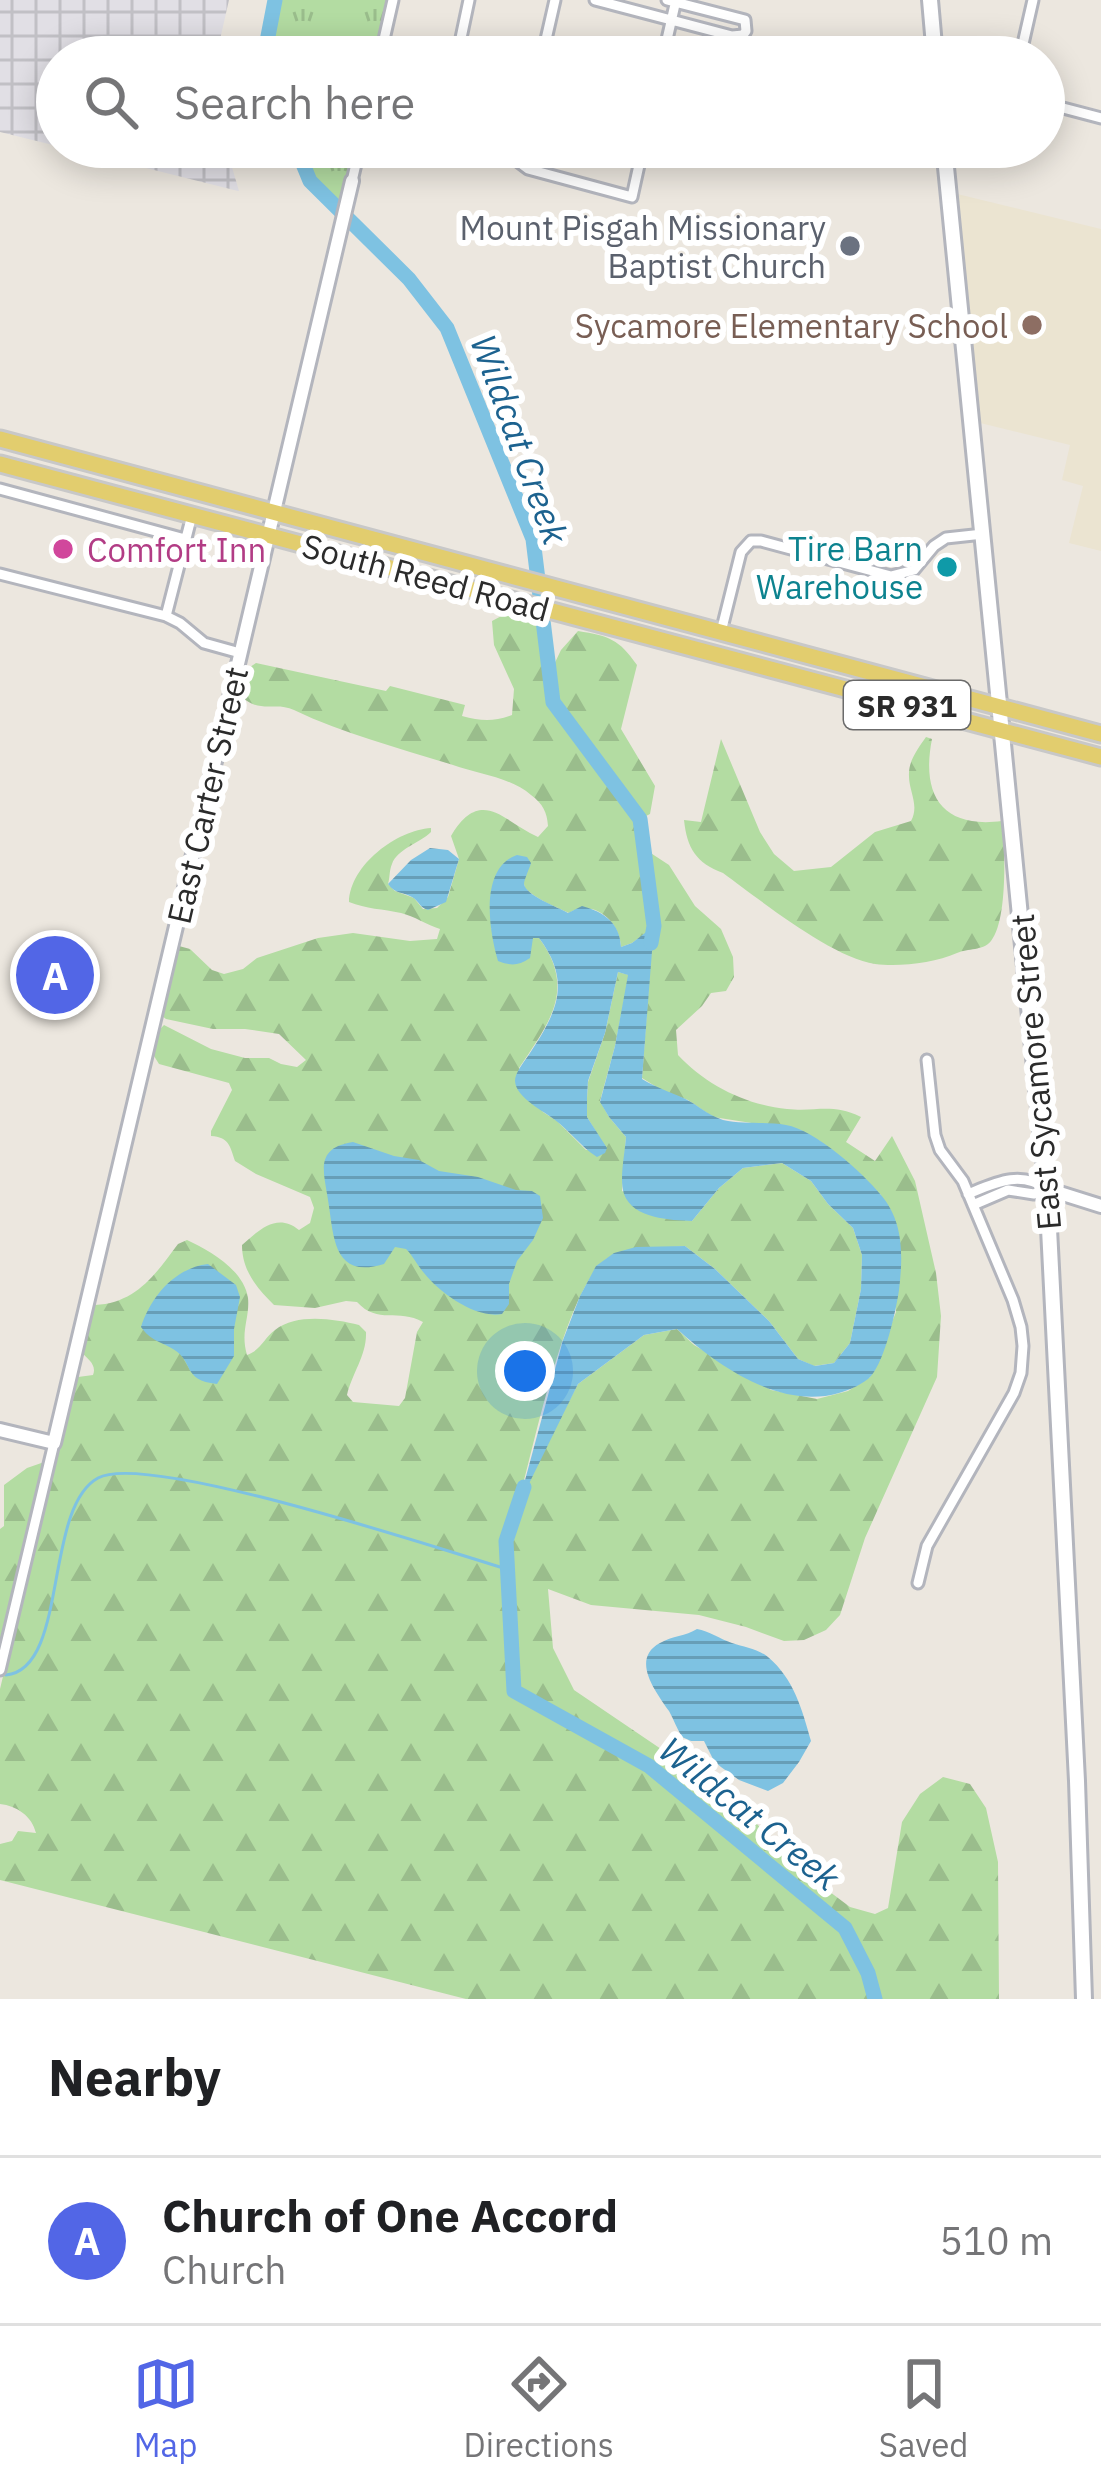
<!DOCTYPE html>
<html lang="en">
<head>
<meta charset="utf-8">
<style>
  :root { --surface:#fff; --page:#f6f6f6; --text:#202124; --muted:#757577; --line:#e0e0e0; --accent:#5266e6 }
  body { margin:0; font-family:"IBM Plex Sans",sans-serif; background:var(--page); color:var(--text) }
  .you { position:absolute; left:525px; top:1371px; width:42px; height:42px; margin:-30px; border:9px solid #fff; border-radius:50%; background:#1a73e8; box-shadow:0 0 0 18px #1a73e833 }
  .badge { display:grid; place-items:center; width:78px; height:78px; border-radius:50%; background:var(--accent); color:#fff; font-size:39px; font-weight:700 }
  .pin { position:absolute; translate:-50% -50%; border:6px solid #fff; box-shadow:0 3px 12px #0006 }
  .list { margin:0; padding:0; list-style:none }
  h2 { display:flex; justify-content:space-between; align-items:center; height:156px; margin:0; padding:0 48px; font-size:51px }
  h2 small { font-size:39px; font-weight:400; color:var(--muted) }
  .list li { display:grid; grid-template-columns:78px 1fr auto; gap:36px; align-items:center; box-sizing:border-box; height:168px; padding:0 48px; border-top:3px solid var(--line) }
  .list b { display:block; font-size:45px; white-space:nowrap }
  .list p { margin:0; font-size:39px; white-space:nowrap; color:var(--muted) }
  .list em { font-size:39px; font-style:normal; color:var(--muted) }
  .icon { flex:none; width:66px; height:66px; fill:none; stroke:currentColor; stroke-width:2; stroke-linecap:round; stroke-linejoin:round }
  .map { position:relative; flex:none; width:1101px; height:1999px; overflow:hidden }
  .search { position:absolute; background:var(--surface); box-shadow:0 6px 30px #0003; left:36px; right:36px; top:36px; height:132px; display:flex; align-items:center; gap:30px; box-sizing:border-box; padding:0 42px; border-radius:66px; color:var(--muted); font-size:45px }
  .sheet { height:324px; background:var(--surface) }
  nav { display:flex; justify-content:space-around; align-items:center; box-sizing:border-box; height:168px; border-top:3px solid var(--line); background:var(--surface); font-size:33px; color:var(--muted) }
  nav a { display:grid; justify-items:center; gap:6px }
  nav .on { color:var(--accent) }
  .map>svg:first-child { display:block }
</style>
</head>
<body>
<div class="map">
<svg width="1101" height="1999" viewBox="0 0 1101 1999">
  <defs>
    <pattern id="industrial-grid" width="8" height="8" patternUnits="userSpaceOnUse" patternTransform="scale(3)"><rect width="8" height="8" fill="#e1dfe5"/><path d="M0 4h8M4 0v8" fill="none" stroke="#c1c0c5"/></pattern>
    <pattern id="grass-tufts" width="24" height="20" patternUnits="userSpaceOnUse" patternTransform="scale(3)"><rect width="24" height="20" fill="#b3dca2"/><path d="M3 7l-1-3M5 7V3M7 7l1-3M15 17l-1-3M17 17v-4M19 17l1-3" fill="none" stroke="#9abd8c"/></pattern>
    <pattern id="forest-firs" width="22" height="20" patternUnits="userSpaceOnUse" patternTransform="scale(3)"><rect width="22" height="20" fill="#b3dca2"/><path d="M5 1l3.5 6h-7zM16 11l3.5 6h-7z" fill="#9abd8c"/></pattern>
    <pattern id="water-rules" width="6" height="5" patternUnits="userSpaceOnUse" patternTransform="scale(3)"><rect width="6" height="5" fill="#7ec2e2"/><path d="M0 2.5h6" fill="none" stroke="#679eb7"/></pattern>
  </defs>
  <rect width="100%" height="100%" fill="#ece7df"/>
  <path fill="url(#industrial-grid)" d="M0,0H229L216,57H57V146L0,132Z
    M62,147H226L239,191H238Z"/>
  <path fill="#ebe4d1" d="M949,192L1101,229V551L1069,543L1083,486L1062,480L1070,445L972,421Z"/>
  <path fill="url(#grass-tufts)" d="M275,0H393L380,57H264Z
    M296,147H360L344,215L310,181Z"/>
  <path fill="url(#forest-firs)" fill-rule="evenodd" d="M509,612L531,619L544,631L550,673L561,650L578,631C609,636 619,639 637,665L621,729L655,786L650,814L640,819L643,848L669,865L695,906L721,929L733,957L734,977L726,991L711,993L702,1006L676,1030L678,1055C706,1085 746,1105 787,1109C818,1112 831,1103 861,1117L846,1142L875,1161L892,1136L915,1181L936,1273L941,1316L937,1377L865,1538L840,1615L826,1630L804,1640L784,1641L746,1627L699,1615L591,1605L548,1589L553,1648L574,1690L723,1791L814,1880L850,1907L875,1914L888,1908L902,1822L920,1794L943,1777L970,1784L986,1808L998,1862L999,1999H875L868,1973L853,1943L873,1999H466L0,1880V1844L12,1841L18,1831L36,1833C32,1816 17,1806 0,1804V1689L72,1389L78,1377L93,1375C97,1365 88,1359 82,1353L85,1334L95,1305C136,1303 155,1275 178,1244L187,1240C209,1250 244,1270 248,1298C250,1318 240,1331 247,1355C261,1350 264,1338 275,1330C297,1313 334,1319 359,1325L366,1332C367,1355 352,1373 347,1395L353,1402L399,1406L405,1398L417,1332L423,1322C398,1308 378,1325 357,1302L346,1301L315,1308L274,1305C256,1287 242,1270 242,1245C259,1230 277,1212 299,1230L310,1223L314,1208L310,1197L256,1174L235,1161C230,1146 229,1137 211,1136V1131L232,1090L229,1083L159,1064L154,1056C155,1047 156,1031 164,1025L211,1049L245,1058H269L281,1064L297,1067L306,1060L279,1034L245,1029H213L166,1019L162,1016L179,946L190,949L212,970L224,974L243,969L257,958L318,938L353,933L410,941L437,939L440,929C427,925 414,916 401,913C383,909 366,909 349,902C350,865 397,830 431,828V832C420,843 397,849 392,864C389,871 390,878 388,884L395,891L414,898L423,909L437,908L448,897L459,859L451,836C481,786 503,821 538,837L548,826C547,812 543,804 531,795C510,777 478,774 453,765C399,748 344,734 294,710C276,701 260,714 242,697L247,669L256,663L386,691L390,686L465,705L462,716C481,721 493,722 512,715L514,689L494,645L492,621ZM523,880L525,888C537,900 554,906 569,913C593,898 620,921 621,947L632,943L653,928L642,1078L663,1091L688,1100L713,1117L758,1124L820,1141L881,1195L896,1312L870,1377L848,1391L817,1399L771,1390L694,1345L677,1329L644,1335L578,1384L520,1496C534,1447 568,1277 611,1256C628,1247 665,1248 685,1246L715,1269L769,1321L798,1359L814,1366L834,1363L850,1343L861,1289L862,1255L853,1228L828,1204L811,1181L782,1163L743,1168L719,1188L692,1221L622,1191L626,1137L609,1117L600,1101L615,1046L629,975L618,972L605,1033L588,1082L587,1098V1117L606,1148L586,1150L557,1121L543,1112L519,1068C549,1023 577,989 539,938L491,929L493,886Z
    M926,737L932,739C921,794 941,829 1002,821C1005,847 1008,920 991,941C983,951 968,948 957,953C934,963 900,967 875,964C831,957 760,900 723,873C696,863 687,848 684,820L701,822L721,739L760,832L774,854L794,871L831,867L875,832L911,821C920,804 908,791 909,773C909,760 919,747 926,737Z
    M50,1460L0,1670V1529L4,1526V1485L27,1468Z"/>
  <path fill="url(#water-rules)" d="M430,848L448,850L459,859L446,902L428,910C419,907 420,902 412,897C403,892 395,894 388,884L411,860Z
    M517,855L527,857L531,863C530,867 524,880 524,884C526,896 558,907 568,913L582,906C604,912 620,923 621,947L632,943L654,926L642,1079C658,1089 675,1093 691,1102C702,1109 711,1116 723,1120C744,1125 766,1121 786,1125C815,1130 862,1172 881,1195C904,1222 903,1256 899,1290C896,1311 885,1360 871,1376C864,1384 849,1390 839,1393C781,1410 719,1367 677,1329L644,1335L578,1384L518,1506L563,1340L580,1296L596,1266L614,1253L636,1247L685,1246L715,1269L769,1321L798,1359L815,1366L834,1363L850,1343L861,1289L862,1255L853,1228L828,1204L811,1181L782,1163L743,1168L719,1188L692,1221C671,1220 633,1219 624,1194C619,1179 625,1153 626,1137L609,1117L600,1102L615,1046L628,975L618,972L605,1033L588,1081L587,1098V1117L607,1148L605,1153L597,1157C580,1146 570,1131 555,1120C544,1111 516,1098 515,1081C515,1073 523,1063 528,1056C556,1014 573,983 539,938H533L530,958C518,966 511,966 498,961C489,931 479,868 517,855Z
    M353,1142L394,1156L419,1160L439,1171L478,1177L516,1190L532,1191L540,1196L543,1218L533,1240L517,1261L509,1284V1304L502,1314C476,1319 440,1293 424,1273C417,1265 413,1256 406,1249L395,1247L384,1264C332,1280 334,1235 328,1200C324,1172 314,1148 353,1142Z
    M208,1264L236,1285L240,1297L234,1329V1356L217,1384C181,1380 195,1362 173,1349C159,1341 150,1340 141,1327C151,1296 175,1268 208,1264Z
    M697,1629C709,1631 720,1639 732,1643C744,1647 758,1649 768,1657C794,1679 802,1709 811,1741L799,1762L783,1783L768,1791L739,1780L721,1767L714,1761L704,1741H691L682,1737C677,1729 674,1720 669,1711C656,1692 630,1659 660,1643C672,1636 686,1636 697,1629Z"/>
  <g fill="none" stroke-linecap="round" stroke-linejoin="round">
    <path stroke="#7ec2e2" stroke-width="3" d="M6,1675C69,1669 43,1508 98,1478C147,1451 442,1550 507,1569"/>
    <path stroke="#7ec2e2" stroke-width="15" d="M264,57L275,0
      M296,147L310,181L409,279L447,328L533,539L553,702L640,819L654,926L651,943
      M524,1487L506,1541L514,1691L649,1766L845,1928L868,1973L875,1999"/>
    <defs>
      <path id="minor" d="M595,0L732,36L743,35L746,31L745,20L667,0
        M380,57L393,0
        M457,57L469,0
        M542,57L555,0
        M663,57L676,0
        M1020,57L1033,0
        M1044,103L1101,118
        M520,147L516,160L528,169L632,197L643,147
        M689,147L726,155
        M352,181L360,147
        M0,489L185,539
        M0,574L166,616L180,623L204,643L240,653
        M166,616L192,515
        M721,632L741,552L751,541H761L891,576L914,570L934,546L946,538L983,534
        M968,1194C995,1183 1020,1170 1047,1189
        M973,1205L1008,1190L1034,1194L1047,1189
        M918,1583L927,1546L1014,1393L1021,1373L1023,1346L1021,1327L1013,1300L963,1181L940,1150L935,1135L927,1060
        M0,1670L54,1443"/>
      <path id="tertiary" d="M1047,1189L1101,1206
        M0,1430L54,1443L352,181"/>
      <path id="secondary" d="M930,0L935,57
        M944,147L1047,1189L1077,1781L1084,1999"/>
      <path id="primary" d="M0,439L1101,734
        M0,464L1101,757"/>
    </defs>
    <use href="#minor" stroke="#b3b5bd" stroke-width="15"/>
    <use href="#tertiary" stroke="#b3b5bd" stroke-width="18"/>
    <use href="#secondary" stroke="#b3b5bd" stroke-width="20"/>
    <use href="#primary" stroke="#c8c8c8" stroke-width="21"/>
    <use href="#minor" stroke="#fff" stroke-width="9"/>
    <use href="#tertiary" stroke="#fff" stroke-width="12"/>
    <use href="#secondary" stroke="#fff" stroke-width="14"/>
    <use href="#primary" stroke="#e2cd6e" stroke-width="15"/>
  </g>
  <circle fill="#6b7280" stroke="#fff" stroke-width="4.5" cx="850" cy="246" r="12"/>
  <circle fill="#8d6e63" stroke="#fff" stroke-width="4.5" cx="1032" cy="325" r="12"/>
  <circle fill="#d1479c" stroke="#fff" stroke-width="4.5" cx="63" cy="549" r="12"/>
  <circle fill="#0f9aa8" stroke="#fff" stroke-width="4.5" cx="947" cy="567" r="12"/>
  <g text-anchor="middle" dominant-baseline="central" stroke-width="12" stroke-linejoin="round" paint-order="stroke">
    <rect fill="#fff" stroke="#6b6b6b" stroke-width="3" x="844" y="681" width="126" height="48" rx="9"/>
    <g font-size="30" font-weight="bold" fill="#2b2b2b">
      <text x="907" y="705">SR 931</text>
    </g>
    <g font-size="33" fill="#5b616d" stroke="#fff" text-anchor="end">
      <text x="826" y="227">Mount Pisgah Missionary<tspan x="826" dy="38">Baptist Church</tspan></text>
    </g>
    <g font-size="33" fill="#785e54" stroke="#fff" text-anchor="end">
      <text x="1008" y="325">Sycamore Elementary School</text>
    </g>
    <g font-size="33" fill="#0d838f" stroke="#fff" text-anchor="end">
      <text x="923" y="548">Tire Barn<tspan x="923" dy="38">Warehouse</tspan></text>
    </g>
    <g font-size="33" fill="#b23c85" stroke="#fff" text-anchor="start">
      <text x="87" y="549">Comfort Inn</text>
    </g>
    <g font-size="33" fill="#2b2b2b" stroke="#fff">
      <text transform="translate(426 577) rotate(15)">South Reed Road</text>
      <text transform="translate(207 795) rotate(-77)">East Carter Street</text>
      <text transform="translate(1035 1072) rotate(-95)">East Sycamore Street</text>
    </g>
    <g font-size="36" font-style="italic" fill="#1c628f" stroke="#fff">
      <text transform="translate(520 439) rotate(70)">Wildcat Creek</text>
      <text transform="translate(750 1813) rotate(39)">Wildcat Creek</text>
    </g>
  </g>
</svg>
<div class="you"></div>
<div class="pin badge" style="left:55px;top:975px">A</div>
<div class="search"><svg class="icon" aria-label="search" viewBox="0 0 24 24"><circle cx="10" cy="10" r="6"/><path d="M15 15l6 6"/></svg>Search here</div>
</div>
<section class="sheet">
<h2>Nearby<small></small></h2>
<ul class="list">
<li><span class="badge">A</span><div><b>Church of One Accord</b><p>Church</p></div><em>510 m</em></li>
</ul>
</section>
<nav>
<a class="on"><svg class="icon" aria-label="map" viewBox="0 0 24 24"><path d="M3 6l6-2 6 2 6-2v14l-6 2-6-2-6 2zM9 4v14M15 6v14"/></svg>Map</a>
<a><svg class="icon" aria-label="directions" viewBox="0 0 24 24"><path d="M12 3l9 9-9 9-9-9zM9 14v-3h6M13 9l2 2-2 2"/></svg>Directions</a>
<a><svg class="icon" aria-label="saved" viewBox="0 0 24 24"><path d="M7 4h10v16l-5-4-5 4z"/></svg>Saved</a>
</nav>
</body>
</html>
